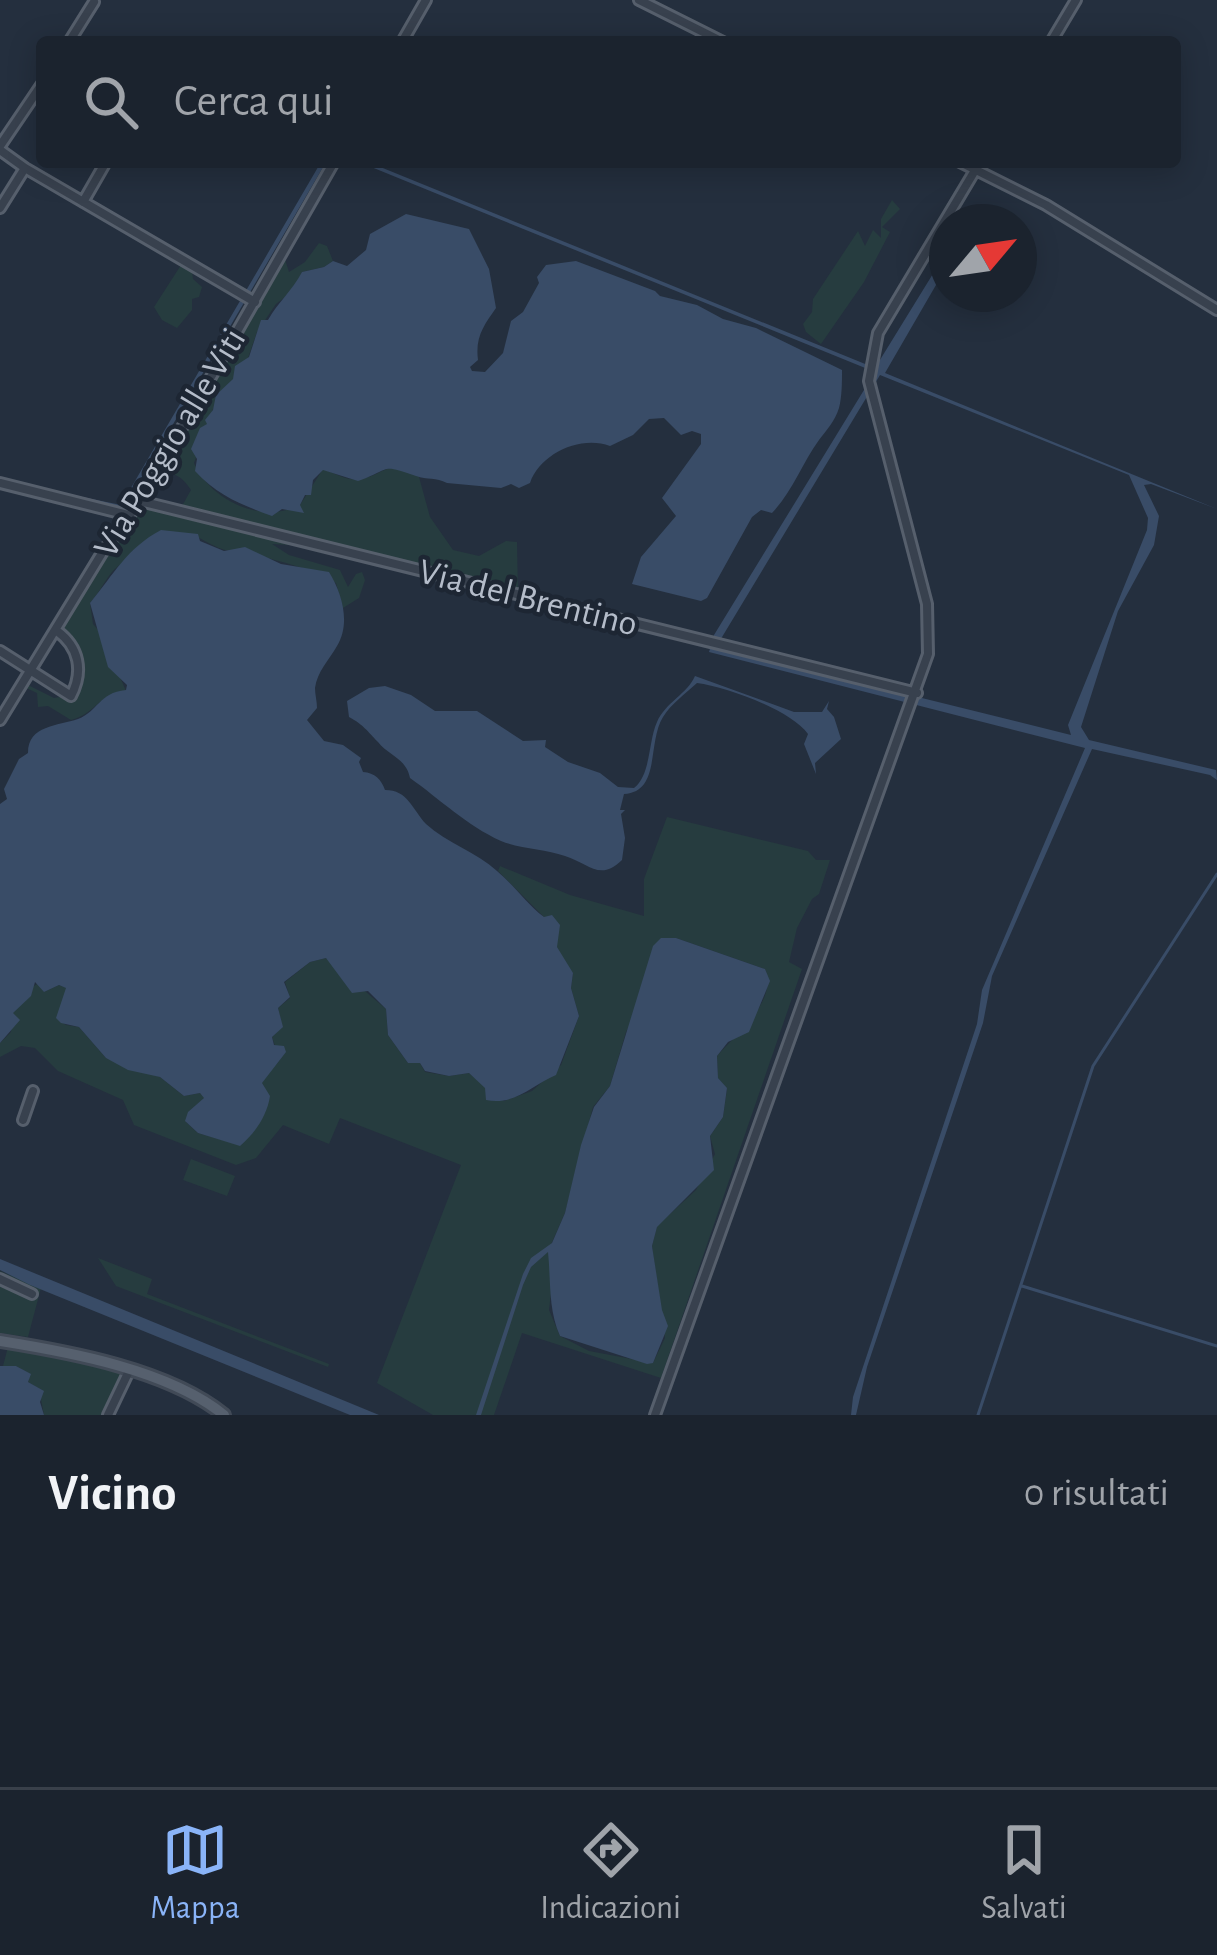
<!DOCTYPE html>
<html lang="it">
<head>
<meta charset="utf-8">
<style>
  :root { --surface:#1b232e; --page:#282f3a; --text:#f1f3f6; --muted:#a0a4aa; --line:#39404a; --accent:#8ab4f8 }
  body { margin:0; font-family:"Alegreya Sans",sans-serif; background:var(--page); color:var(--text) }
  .compass { position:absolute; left:929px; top:204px; width:108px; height:108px; border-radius:50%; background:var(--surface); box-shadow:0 6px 30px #0003; rotate:61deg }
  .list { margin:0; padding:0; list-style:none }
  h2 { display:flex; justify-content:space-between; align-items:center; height:156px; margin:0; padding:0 48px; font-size:51px }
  h2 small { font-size:39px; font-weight:400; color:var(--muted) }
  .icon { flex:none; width:66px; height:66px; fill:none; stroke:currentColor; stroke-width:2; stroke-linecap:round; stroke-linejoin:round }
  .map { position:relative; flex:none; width:1217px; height:1415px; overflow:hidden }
  .search { position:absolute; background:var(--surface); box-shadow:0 6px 30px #0003; left:36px; right:36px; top:36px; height:132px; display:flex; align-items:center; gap:30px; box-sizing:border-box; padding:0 42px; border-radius:12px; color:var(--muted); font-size:45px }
  .sheet { height:372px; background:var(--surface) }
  nav { display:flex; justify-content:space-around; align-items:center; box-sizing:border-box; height:168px; border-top:3px solid var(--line); background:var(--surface); font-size:33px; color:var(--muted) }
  nav a { display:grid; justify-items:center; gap:6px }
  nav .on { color:var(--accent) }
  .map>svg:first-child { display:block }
</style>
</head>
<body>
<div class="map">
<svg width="1217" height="1415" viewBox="0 0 1217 1415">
  <rect width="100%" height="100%" fill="#242f3e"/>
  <path fill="#263c3f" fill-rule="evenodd" d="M892,200L900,209L882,227L890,232L864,282L821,344L806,332L803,324L812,312L813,299L858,231L865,246L873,230L881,238V219Z
    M319,243L327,246L333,261L324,267L302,272L293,291L276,304L257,332L248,358L213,409L194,463C210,500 262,525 300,505L323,469C332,472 342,478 351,479C382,482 384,454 419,477L430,517L453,550L479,556L506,541L517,542L518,594L371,560V564L307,546L272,544L289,555L340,570L348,587L356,574L362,572L365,580L359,598L343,608L336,583C297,563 272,559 230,551C214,549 201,536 186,533C170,531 122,560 112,572C104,582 99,593 90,603L93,624L101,633L126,691C101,692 94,715 71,720L48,706L38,707L37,693L22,686L24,683L54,698L65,696L70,703L80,692C84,667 82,639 60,625L134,509L139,512L158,502L182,506L191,490C181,475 175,472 156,474L283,253L289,272L305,262Z
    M181,265L192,271L193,279L202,287L199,297L192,299V310L177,328L162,320L154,307Z
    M667,817L808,851L816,860H830L819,894L812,899L797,928L789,962L802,969L661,1378L522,1333L494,1415H433L377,1383L461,1165L340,1118L329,1144L283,1125L256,1158L236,1165L134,1125L123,1100L58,1071L35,1048L21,1046L0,1057V1043L11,1032L12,1013L30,996V988L39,983L44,992L59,985L67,988L57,1018L66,1025L79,1027L106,1058L160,1077L184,1096L200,1093L205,1097L186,1122L198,1133L240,1145L264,1077L280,1060L272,1037L282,1027L278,1008L290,998L285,982L310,962L326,958L386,1009L388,1035L408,1063H420L425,1072L449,1076L469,1073L504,1101L532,1091L561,1065L579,1016L571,988L573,973L564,964L544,917L498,871L500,866L570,895L644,916V879ZM676,938L765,969C778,1001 737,1033 717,1056L718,1078L727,1089L723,1117L710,1136L715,1154L696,1190L657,1226L652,1246L665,1338L653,1363L589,1351L560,1336L549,1310L552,1284L549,1249L565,1213L593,1107L610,1086L626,1032Z
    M191,1159L235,1176L227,1196L183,1180Z
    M98,1258L152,1279L147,1294L329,1364L328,1367L116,1286Z
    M0,1271L41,1288L28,1337L0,1333Z
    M9,1343L129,1371L108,1415H44L39,1389L28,1382L30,1374L16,1366H3Z"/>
  <path fill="#394c67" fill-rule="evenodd" d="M321,162H326L123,510L0,480L121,505Z
    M359,162H368L875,368L947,251V266L885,373L1217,509L1151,484L1144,485L1159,516L1154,545L1118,611L1081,727L1089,740L1216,770L1217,780L1210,775L1092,749L992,976L983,1023L867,1367L856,1415H851L853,1397L977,1024L982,990L1085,748L709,652L714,635L875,372ZM880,375L1129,475L1148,518L1147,530L1068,725L1071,735L716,647Z
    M406,214L469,229L489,269L496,308C484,325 475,337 478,360L470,367L472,371L485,372L503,353L511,321L523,312L539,283L537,277L546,265L576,261L655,291L660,296L697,305L723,319L756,328L842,370C842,382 842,397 839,408C835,421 826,431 819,440C802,463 793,491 772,513L761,510L752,517L707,598L701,601L632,584L641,557L676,516L662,498L701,444V434L692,431L681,435L664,418L649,419L633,435L610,446C580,435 540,454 530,483L519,488L511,484L501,488L447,483C436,477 427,480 416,476C379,463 392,469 358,481L323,470L313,480L311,495H305L300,505L304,513L282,509L272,516C242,505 218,496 195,471L197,459L191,449L200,428L207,424L205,420L213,410L216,395L233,379L235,366L249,357L261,320H268C278,302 292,291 302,272L324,267L333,261L347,266L366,250L370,234Z
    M161,530L198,534L200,541L224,551L245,547L281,564L329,572C342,593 351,623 337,646C329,660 317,672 315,688C315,695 317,701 317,708L307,720L324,741L343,745L361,758L359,762L363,772C375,773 381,779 385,790C408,790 412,809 426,824C447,843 476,852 497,871C514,885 527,904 544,917L552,915L560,925L557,947L573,973L571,988L579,1016L556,1075C532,1085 515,1106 486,1100L485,1088L469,1073L449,1076L425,1071L420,1063H408L388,1035L386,1009L368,991L352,993L326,958L310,962L284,982L290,997L278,1008L283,1027L272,1037L274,1045L284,1046L286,1052L262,1083L270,1096C267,1116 255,1133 240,1146L198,1133L185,1121L188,1112L204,1098L200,1093L184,1096L160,1077L128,1070L106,1058L79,1027L61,1023L56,1018L66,988L59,985L44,992L35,982L31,996L13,1013L20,1020L0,1043V804L7,799L4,789L19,759L28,753C28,725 58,726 78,719C99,711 98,693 126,690L127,685L108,667L90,603C114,574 127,548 161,530Z
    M695,676L794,712H822L829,701L827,709L834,717L841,739L815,763L816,774L804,744L808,734C791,710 727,687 697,683C686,693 671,704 663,717C647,743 661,792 624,794L620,810H625L621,814L625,838L622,860C600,882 588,863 565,856C545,849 521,849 501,841C466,825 441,800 410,778C406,758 389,756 378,742C367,731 364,725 349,717L347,701L369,688L385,686L411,695L435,711H477L523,741L546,740L545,747L568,762L600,773L618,787L634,788C651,775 648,742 657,722C665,703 688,693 695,676Z
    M661,938H676L765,969L770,981L749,1032L728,1042L717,1056L718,1078L727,1088L723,1117L710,1136L714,1170L657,1227L652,1246L662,1310L668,1326L653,1363L647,1364L560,1336C548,1309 551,1281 548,1252L531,1267L523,1285L481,1415H476L523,1274L531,1258L552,1243L565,1213L581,1145L594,1107L610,1086L653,946Z
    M0,1259L379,1415H350L30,1285L0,1270Z
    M0,1366H16L31,1374L28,1382L44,1391L40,1402L44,1415H0Z"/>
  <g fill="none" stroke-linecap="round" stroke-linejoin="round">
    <path stroke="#394c67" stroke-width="3" d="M1022,1286L1217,1346
      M978,1415L1093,1066L1217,874"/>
    <defs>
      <path id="minor" d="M639,0L723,42
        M69,42L94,2
        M402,42L426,0
        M1051,42L1076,0
        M0,146L42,84
        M0,150L25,168L255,302
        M960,162L1046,205L1217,310
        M83,202L106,162
        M0,208L25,168
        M0,483L128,515
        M140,501L917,693
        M0,651L71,696C84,671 79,647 57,631
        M0,720L102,553L140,501L334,162
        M23,1120L33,1091
        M0,1279L32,1294
        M108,1415L129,1371
        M655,1415L928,654L927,604L869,381L878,333L980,162"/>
      <path id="major" d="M0,1341C69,1352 169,1370 224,1415"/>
    </defs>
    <use href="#minor" stroke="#565f6c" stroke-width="14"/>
    <use href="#major" stroke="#414a57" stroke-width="16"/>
    <use href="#minor" stroke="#38414e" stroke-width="8"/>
    <use href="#major" stroke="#56606e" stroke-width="10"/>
  </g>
  <g text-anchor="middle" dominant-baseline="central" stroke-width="9" stroke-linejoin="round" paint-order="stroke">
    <g font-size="36" fill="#b4bcc9" stroke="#1d2633">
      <text transform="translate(170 443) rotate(-59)">Via Poggio alle Viti</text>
      <text transform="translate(528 598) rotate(14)">Via del Brentino</text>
    </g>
  </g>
</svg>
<svg class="compass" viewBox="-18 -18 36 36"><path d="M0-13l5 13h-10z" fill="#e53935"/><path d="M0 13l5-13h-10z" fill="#a0a4aa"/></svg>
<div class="search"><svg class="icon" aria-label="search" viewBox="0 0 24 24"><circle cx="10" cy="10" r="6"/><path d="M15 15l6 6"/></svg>Cerca qui</div>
</div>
<section class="sheet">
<h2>Vicino<small>0 risultati</small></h2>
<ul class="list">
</ul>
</section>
<nav>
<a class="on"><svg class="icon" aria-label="map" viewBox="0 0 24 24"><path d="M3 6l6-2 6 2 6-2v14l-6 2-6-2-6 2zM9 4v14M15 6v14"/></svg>Mappa</a>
<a><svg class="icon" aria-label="directions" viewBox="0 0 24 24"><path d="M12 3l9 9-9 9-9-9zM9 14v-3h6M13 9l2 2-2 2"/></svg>Indicazioni</a>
<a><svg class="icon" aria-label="saved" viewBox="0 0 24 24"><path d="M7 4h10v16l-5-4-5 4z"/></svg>Salvati</a>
</nav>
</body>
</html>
